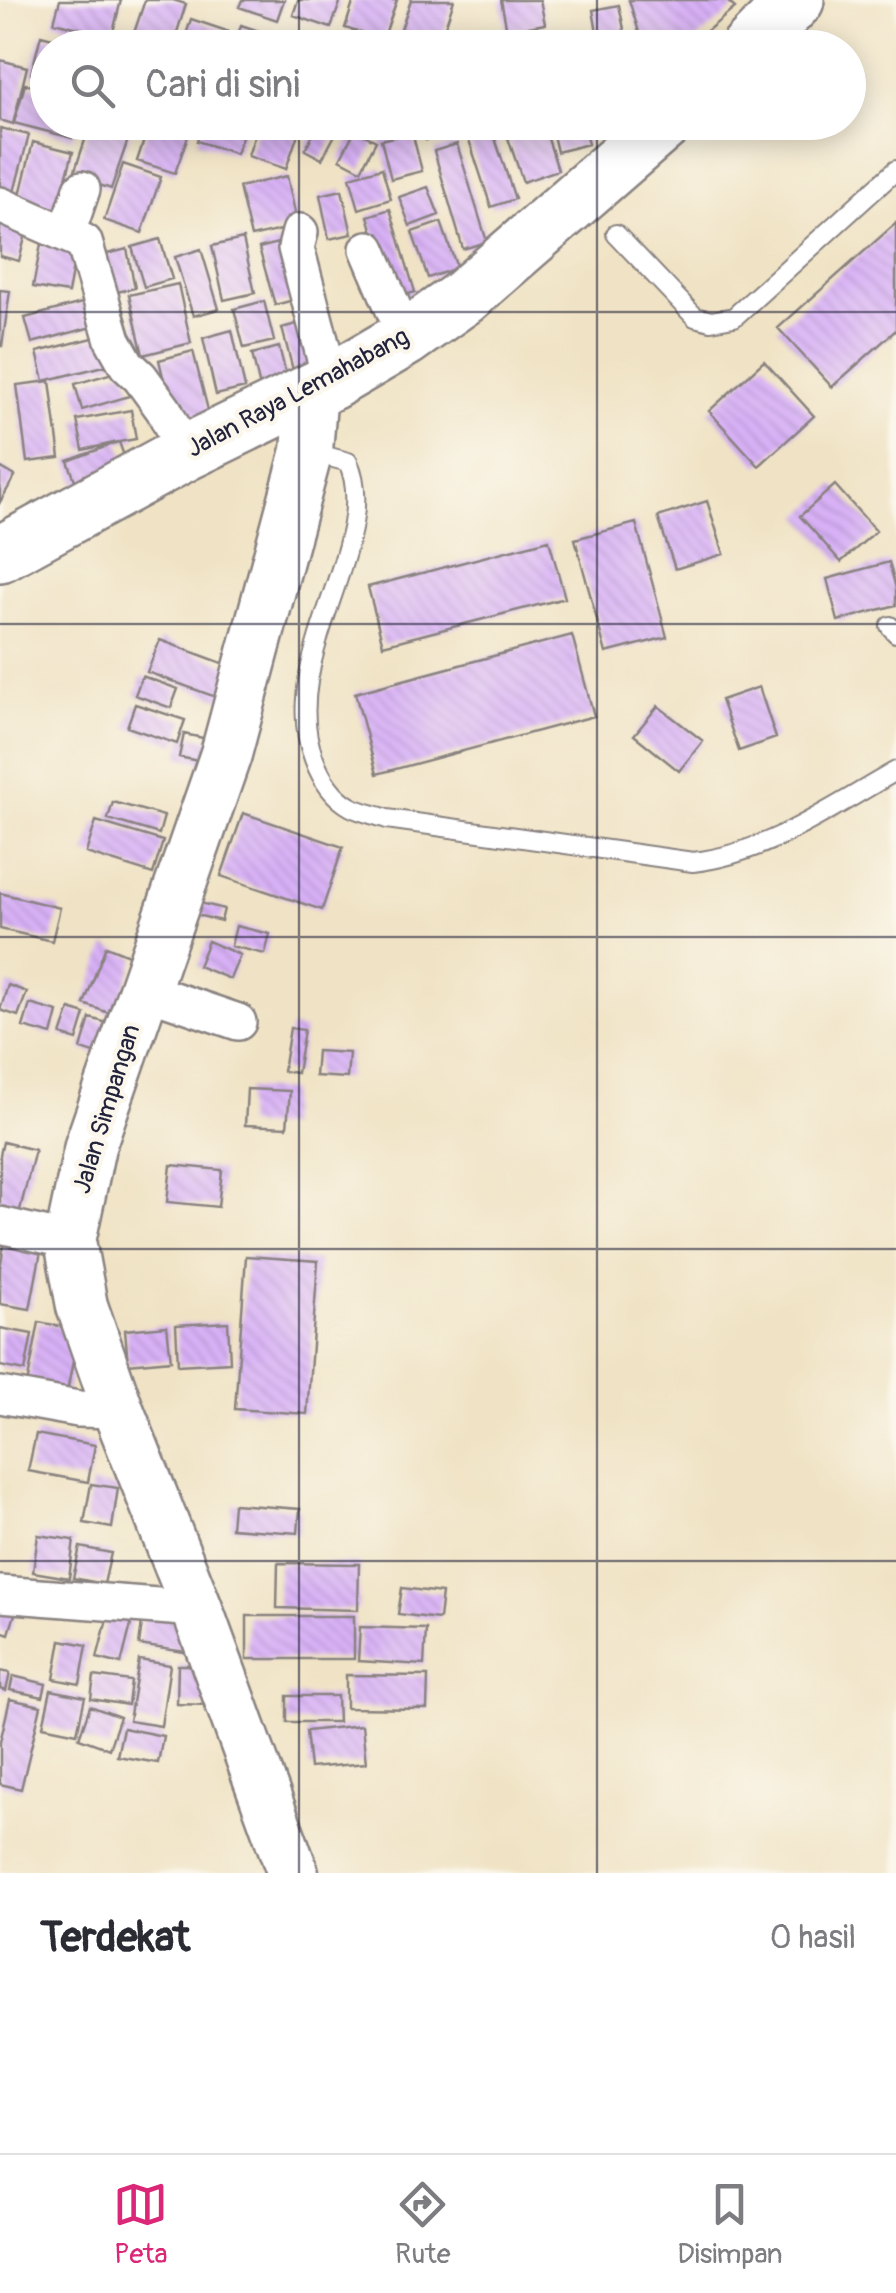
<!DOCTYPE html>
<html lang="id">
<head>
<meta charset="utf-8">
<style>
  :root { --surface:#fff; --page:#f2f2f3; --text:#2b2b33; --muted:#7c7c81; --line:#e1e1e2; --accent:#db2777 }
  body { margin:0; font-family:Pangolin,sans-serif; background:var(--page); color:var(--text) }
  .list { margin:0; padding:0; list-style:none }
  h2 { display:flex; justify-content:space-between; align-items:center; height:130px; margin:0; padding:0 40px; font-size:42px }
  h2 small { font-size:32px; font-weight:400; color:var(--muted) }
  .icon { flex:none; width:55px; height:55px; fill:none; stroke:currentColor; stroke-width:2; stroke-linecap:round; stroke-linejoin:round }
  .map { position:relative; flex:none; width:896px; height:1873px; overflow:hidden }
  .search { position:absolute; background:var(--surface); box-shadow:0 5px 25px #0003; left:30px; right:30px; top:30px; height:110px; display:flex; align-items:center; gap:25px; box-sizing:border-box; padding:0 35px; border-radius:55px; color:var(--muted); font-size:38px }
  .sheet { height:280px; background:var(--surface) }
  nav { display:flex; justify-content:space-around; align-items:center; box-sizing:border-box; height:140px; border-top:2px solid var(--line); background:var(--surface); font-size:28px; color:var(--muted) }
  nav a { display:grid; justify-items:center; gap:5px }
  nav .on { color:var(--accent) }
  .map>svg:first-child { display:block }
</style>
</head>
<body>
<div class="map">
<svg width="896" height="1873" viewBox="0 0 896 1873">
  <defs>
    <pattern id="building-back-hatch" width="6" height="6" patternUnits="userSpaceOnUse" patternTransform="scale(2.5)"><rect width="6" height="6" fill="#d8b1f6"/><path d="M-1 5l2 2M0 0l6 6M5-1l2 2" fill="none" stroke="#b998d4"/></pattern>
  </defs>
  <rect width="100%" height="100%" fill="#fbf7ec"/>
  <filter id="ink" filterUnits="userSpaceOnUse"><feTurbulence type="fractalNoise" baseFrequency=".01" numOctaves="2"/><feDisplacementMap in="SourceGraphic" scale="20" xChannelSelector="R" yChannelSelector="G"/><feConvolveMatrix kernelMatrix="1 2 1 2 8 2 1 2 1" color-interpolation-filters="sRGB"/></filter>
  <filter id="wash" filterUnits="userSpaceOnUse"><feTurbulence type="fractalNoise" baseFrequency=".0048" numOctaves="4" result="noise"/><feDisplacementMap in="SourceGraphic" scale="40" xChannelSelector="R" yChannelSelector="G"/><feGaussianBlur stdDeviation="2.25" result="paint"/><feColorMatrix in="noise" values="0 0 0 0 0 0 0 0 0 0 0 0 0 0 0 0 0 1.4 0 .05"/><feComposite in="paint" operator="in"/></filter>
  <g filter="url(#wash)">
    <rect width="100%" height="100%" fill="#f0e3c5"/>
    <g id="blocks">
      <path fill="url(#building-back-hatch)" d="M60,0H121L112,36L54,22Z
        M145,0H173L186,4L172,48H129Z
        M242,0H284L277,20L239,7Z
        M298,0H341L331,28L293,15Z
        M354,0H397L383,40L345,28Z
        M411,0H454L438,48H417L397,41Z
        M501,0H540L545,24L507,31Z
        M629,0H726L735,8L686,48H644Z
        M619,5L626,39L599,44L593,10Z
        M191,19L230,32L225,48H182Z
        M241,25L280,38L276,48H234Z
        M544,29L550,48H488V47Z
        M41,35L84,46V48H48V79L31,74Z
        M287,38L314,47V48H283Z
        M0,60L27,67L13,124L0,120Z
        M25,84L48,90V122H76L72,138L14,123Z
        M91,122L130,134L111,189L73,176Z
        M150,122H193L175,173L137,161Z
        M204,122H247L236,154L197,141Z
        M259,122H302L286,169L248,156Z
        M319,122H342L322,159L305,150Z
        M372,122H394L390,131Z
        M420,122H452L455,129L426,140Z
        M550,122H582L588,144L557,152Z
        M587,122H613L615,131L590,136Z
        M544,126L558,170L523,182L508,138Z
        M0,128L29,135L14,192L0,189Z
        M492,129L515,199L491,207L468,137Z
        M355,130L376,141L361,170L340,159Z
        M412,132L422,171L391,179L381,140Z
        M33,142L73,152L58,209L19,199Z
        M457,144L487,242L463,249L434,151Z
        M123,164L161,177L142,233L104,220Z
        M382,168L391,199L359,209L350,177Z
        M287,176L298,226L251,237L239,187Z
        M428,187L439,215L410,226L399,197Z
        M342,190L352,234L329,239L320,195Z
        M390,209L415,292L394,299L368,216Z
        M0,214L29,222L19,261L0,256Z
        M441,222L457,268L428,278L412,232Z
        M896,223V330L832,387L778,328Z
        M160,239L172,279L144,287L132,247Z
        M243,239L255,293L224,300L212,246Z
        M285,241L301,298L275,305L259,248Z
        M41,244L76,250L68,293L33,287Z
        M127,249L135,288L108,294L99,256Z
        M201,249L219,309L193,316L175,257Z
        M178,284L191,343L143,355L129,295Z
        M0,290L10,291L2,346H0Z
        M97,299L103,324L32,343L25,318Z
        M264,301L274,341L244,348L234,309Z
        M311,320L323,367L294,374L282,328Z
        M232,330L245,388L216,395L203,338Z
        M109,334L116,363L44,381L37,352Z
        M279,347L289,385L261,392L252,354Z
        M193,351L211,422L176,430L159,360Z
        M764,361L814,416L759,466L709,411Z
        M126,369L133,395L82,410L75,384Z
        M50,381L60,458L27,462L17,385Z
        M131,410L136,439L119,442L128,467L77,486L68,461L118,442L83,450L77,420Z
        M0,467L15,476L0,502Z
        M835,485L876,531L841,562L800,516Z
        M707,501L724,554L675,569L658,517Z
        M636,523L667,637L606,653L575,539Z
        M549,540L565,598L383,645L368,587Z
        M889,562L896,589V605L838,621L827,579Z
        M572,635L594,716L377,774L355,693Z
        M160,640L244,671L232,703L147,672Z
        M142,676L178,689L171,708L135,695Z
        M759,687L776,738L739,751L721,700Z
        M135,704L185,720L177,744L127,727Z
        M658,706L703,741L679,771L634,735Z
        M184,734L222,742L217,765L179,757Z
        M113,802L164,816L159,834L108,819Z
        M243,813L343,847L322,910L221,876Z
        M96,821L163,841L153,874L86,853Z
        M0,893L60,908L52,941L0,929Z
        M200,903L224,909L221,921L197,915Z
        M236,926L270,934L265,954L231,946Z
        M208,941L240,955L230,979L198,966Z
        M106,946L136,958L114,1015L84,1004Z
        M8,985L27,992L18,1016L0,1010Z
        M30,1004L58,1012L52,1035L23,1027Z
        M70,1009L85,1014L77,1040L61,1035Z
        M90,1018L111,1024L101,1055L81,1049Z
        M290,1028L304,1030L297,1073L283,1071Z
        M317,1051L349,1053L347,1078L315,1076Z
        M247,1089L290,1091L287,1127L245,1125Z
        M3,1142L35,1150L19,1214L0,1209V1155Z
        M171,1165L222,1170L218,1207L167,1202Z
        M5,1239L42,1246L30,1309L0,1304V1268Z
        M246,1256L318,1261L307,1414L235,1409Z
        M39,1322L79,1330L67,1392L27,1385Z
        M228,1322L230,1362L178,1365L176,1325Z
        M167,1326L171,1360L128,1364L125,1330Z
        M0,1328L32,1334L25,1371L0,1366Z
        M36,1434L95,1445L88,1482L28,1471Z
        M91,1484L118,1488L112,1528L84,1523Z
        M233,1504L300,1509L298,1533L231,1528Z
        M38,1535L74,1540L69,1578L33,1572Z
        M80,1547L111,1553L104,1584L73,1578Z
        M278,1563L359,1564L358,1610L277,1608Z
        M402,1588L442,1593L439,1619L398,1614Z
        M0,1598L18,1604L9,1634L0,1631Z
        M111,1604L135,1609L121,1664L97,1658Z
        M144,1608L191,1615L185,1652L139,1645Z
        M247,1616H354V1659H247Z
        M360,1627L426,1629L424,1665L358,1661Z
        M61,1640L87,1645L80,1684L54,1679Z
        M139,1660L170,1665L161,1726L129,1721Z
        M178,1665H210L209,1705L177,1704Z
        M0,1671L10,1673L6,1691L0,1689Z
        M346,1675L428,1676L427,1709L346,1708Z
        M13,1676L46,1684L43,1697L10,1690Z
        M94,1676L131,1681L128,1705L91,1699Z
        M51,1690L85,1697L77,1733L43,1726Z
        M287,1696H337L338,1722H287Z
        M10,1699L41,1706L21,1789L0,1784V1742Z
        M90,1706L120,1717L109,1749L79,1738Z
        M362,1725L366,1763L310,1768L306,1731Z
        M123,1728L163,1736L158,1763L117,1756Z"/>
    </g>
  </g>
  <g filter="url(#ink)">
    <use href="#blocks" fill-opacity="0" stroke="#898280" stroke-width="2.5"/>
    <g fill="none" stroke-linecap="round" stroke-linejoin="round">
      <defs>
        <path id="lane" d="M616,234L695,317L711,321L734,317L896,170
          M311,452L348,462C384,539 275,660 314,759C321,778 333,797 351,807C361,812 376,815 387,819L693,862C767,854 832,807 896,771
          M890,626L896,633"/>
        <path id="street" d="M0,205L84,242L113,340L127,365L140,377L164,410L185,453
          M300,232L296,248L331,382
          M67,233L82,189
          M368,249L406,338
          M144,990L238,1022
          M0,1225L70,1241
          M0,1395L78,1409L118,1410
          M0,1594L197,1609"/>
        <path id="secondary" d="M293,1873L197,1609L118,1410L82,1306L70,1241L90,1146L226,754L307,451L312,391"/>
        <path id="primary" d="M749,48L796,0
          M0,554L185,453L331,382L406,338L464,297L665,122"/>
      </defs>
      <use href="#lane" stroke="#898280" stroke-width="22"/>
      <use href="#street" stroke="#898280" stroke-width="40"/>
      <use href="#secondary" stroke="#898280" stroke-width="55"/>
      <use href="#primary" stroke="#898280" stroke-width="60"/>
      <use href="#lane" stroke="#fff" stroke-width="18"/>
      <use href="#street" stroke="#fff" stroke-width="35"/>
      <use href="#secondary" stroke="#fff" stroke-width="50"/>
      <use href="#primary" stroke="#fff" stroke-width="55"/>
    </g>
  </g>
  <path fill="none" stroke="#22223b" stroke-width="2.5" stroke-opacity="0.55" d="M299,0V48M597,0V48M299,122V1873M597,122V1873M0,312H896M0,624H896M0,937H896M0,1249H896M0,1561H896"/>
  <g text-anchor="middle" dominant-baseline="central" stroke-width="9" stroke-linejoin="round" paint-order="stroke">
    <g font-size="25" fill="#22223b" stroke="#fbf7ec">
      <text transform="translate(298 393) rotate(-28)">Jalan Raya Lemahabang</text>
      <text transform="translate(107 1109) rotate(-73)">Jalan Simpangan</text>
    </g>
  </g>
</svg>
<div class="search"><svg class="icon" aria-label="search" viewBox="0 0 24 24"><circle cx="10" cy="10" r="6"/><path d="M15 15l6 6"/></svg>Cari di sini</div>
</div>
<section class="sheet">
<h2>Terdekat<small>0 hasil</small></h2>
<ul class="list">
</ul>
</section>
<nav>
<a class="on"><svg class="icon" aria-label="map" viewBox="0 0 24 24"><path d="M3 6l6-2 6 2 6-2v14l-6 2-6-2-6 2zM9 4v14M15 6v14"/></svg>Peta</a>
<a><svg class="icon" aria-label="directions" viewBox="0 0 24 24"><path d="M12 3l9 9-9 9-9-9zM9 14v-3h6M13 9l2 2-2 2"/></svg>Rute</a>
<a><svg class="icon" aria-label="saved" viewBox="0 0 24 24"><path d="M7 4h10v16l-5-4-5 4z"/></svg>Disimpan</a>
</nav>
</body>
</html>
